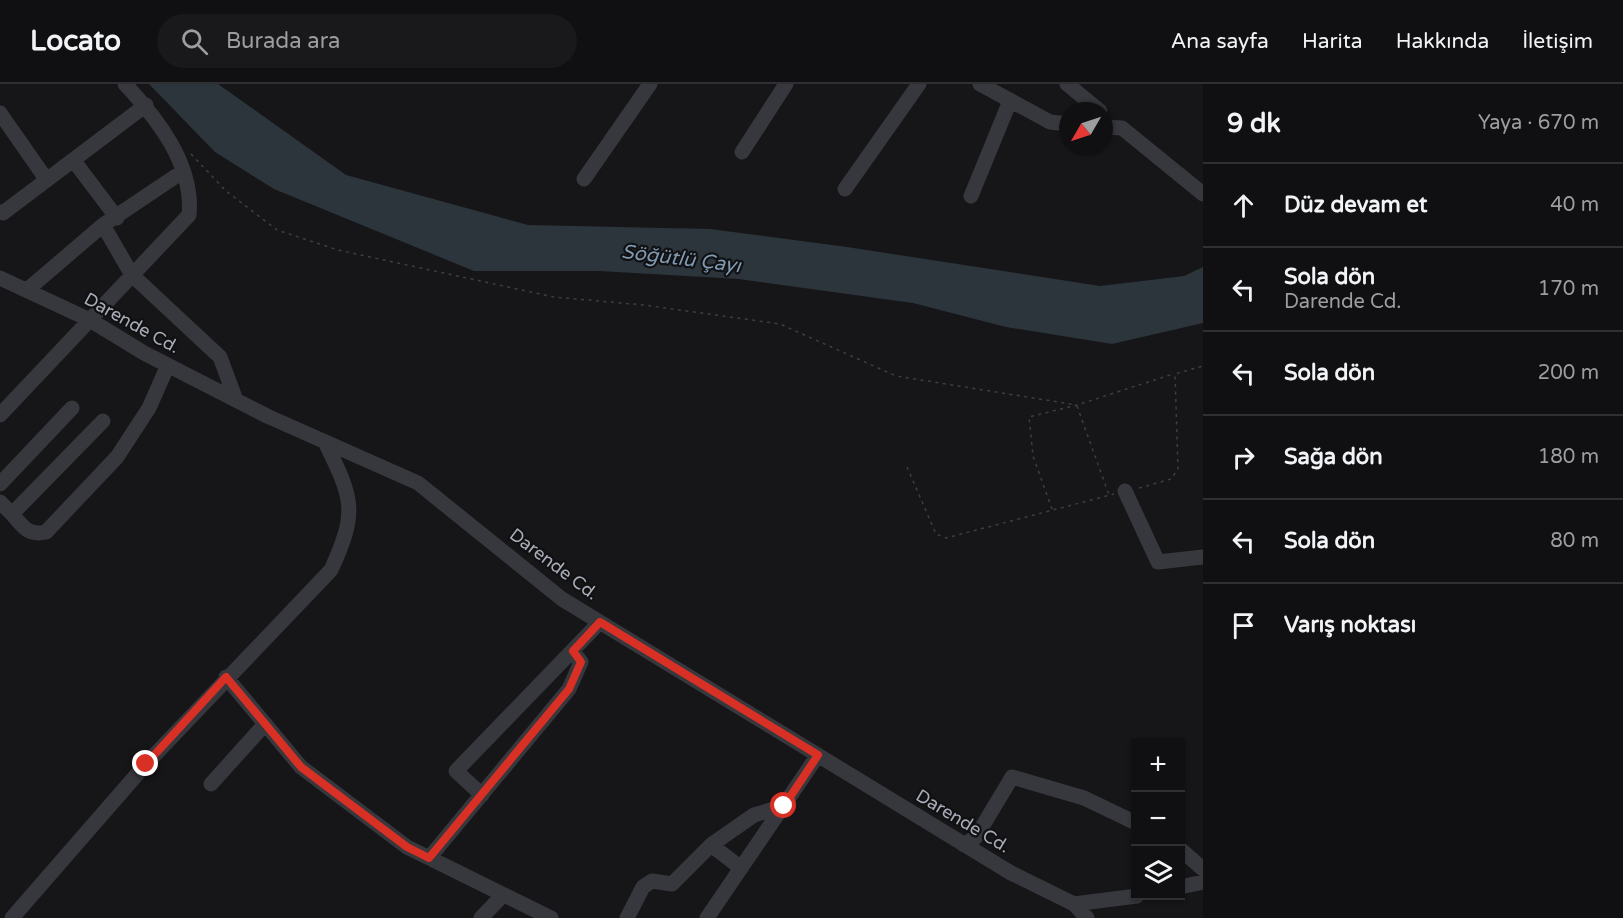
<!DOCTYPE html>
<html lang="tr">
<head>
<meta charset="utf-8">
<style>
  :root { --surface:#101012; --page:#19191b; --text:#f1f3f6; --muted:#9c9d9f; --line:#303032 }
  body { margin:0; font-family:"Varela Round",sans-serif; background:var(--page); color:var(--text) }
  .controls { position:absolute; right:18px; bottom:18px; display:grid; overflow:hidden; border-radius:0px; box-shadow:0 2px 4px #0004 }
  .controls button { width:54px; height:54px; display:grid; place-items:center; padding:0; border:0; border-bottom:2px solid var(--line); background:var(--surface); color:var(--text); font:30px sans-serif }
  .compass { position:absolute; left:1059px; top:18px; width:54px; height:54px; border-radius:50%; background:var(--surface); box-shadow:0 2px 4px #0004; rotate:231deg }
  .stop { position:absolute; width:18px; height:18px; margin:-14px; border:4px solid #d93025; border-radius:50%; background:#fff }
  .stop.end { background:#d93025; border-color:#fff; box-shadow:0 2px 6px #0008 }
  .list { margin:0; padding:0; list-style:none }
  h2 { display:flex; justify-content:space-between; align-items:center; height:78px; margin:0; padding:0 24px; font-size:26px }
  h2 small { font-size:20px; font-weight:400; color:var(--muted) }
  .list li { display:grid; grid-template-columns:39px 1fr auto; gap:18px; align-items:center; box-sizing:border-box; height:84px; padding:0 24px; border-top:2px solid var(--line) }
  .list b { display:block; font-size:22px; white-space:nowrap }
  .list p { margin:0; font-size:20px; white-space:nowrap; color:var(--muted) }
  .list em { font-size:20px; font-style:normal; color:var(--muted) }
  .icon { flex:none; width:33px; height:33px; fill:none; stroke:currentColor; stroke-width:2; stroke-linecap:round; stroke-linejoin:round }
  .map { position:relative; flex:none; width:1203px; height:834px; overflow:hidden }
  header { display:flex; align-items:center; gap:36px; box-sizing:border-box; height:84px; padding:0 30px; background:var(--surface); border-bottom:2px solid var(--line) }
  header strong { font-size:28px }
  nav { display:flex; gap:33px; margin-inline-start:auto; font-size:21px }
  .search { width:420px; height:54px; background:var(--page); display:flex; align-items:center; gap:15px; box-sizing:border-box; padding:0 21px; border-radius:33px; color:var(--muted); font-size:22px }
  main { display:flex }
  aside { flex:1; background:var(--surface) }
  .map>svg:first-child { display:block }
</style>
</head>
<body>
<header>
<strong>Locato</strong>
<div class="search"><svg class="icon" aria-label="search" viewBox="0 0 24 24"><circle cx="10" cy="10" r="6"/><path d="M15 15l6 6"/></svg>Burada ara</div>
<nav><a>Ana sayfa</a><a>Harita</a><a>Hakkında</a><a>İletişim</a></nav>
</header>
<main>
<div class="map">
<svg width="1203" height="834" viewBox="0 0 1203 834">
  <rect width="100%" height="100%" fill="#161618"/>
  <path fill="#2c353c" d="M149,0H218L346,91L528,141L710,145L847,163L1100,202L1184,192L1203,183V239L1112,260L1006,243L913,219L739,195L599,187H474L274,105L215,68Z"/>
  <g fill="none" stroke-linecap="round" stroke-linejoin="round">
    <path stroke="#3d3f44" stroke-width="1.5" stroke-dasharray="3 4.5" stroke-linecap="butt" d="M191,70L226,107L277,146L338,166L554,213L644,221L780,240L896,292L1077,321
      M1077,322L1109,411
      M907,383L936,450L946,454L1114,410
      M1139,404L1171,395L1178,385L1175,290L1203,282
      M1052,425L1033,372L1029,333L1077,321L1173,290"/>
    <path stroke="#37383d" stroke-width="15" d="M980,0L1050,38L1068,40
      M1067,0L1100,27
      M0,29L46,95
      M1104,43L1122,44L1203,110
      M742,68L786,0
      M74,77L117,134
      M584,95L650,0
      M845,105L919,0
      M971,112L1010,17
      M0,128L3,129L146,21
      M103,141L132,191L220,273L236,316
      M0,194L90,236L144,269L267,332L418,399L562,515L1011,789L1074,820L1087,834
      M27,206L103,141L182,88
      M0,331L189,131C194,81 157,34 125,0
      M0,400L72,324
      M1125,407L1158,478L1203,473
      M0,418L12,430L103,337
      M12,430C23,443 28,452 46,448L117,373L149,324L168,281
      M226,593L301,683L407,763L551,834
      M211,700L265,640
      M482,711L456,687L600,538
      M711,761L754,731L784,722
      M964,761L976,753L1012,693L1084,714L1136,739
      M1180,765L1203,785
      M429,774L569,605L581,578L573,567
      M1180,803L1203,798
      M1074,820L1137,812
      M12,834L146,680L331,486C358,427 353,415 325,358
      M481,834L503,811
      M627,834L643,803L652,797L672,800L711,761L741,784
      M707,834L818,671"/>
  </g>
  <g fill="none" stroke-linecap="round" stroke-linejoin="round">
    <path stroke="#d93025" stroke-width="8" d="M146,680L226,593L301,683L407,763L429,774L569,605L581,578L573,567L600,538L818,671L784,722"/>
  </g>
  <g text-anchor="middle" dominant-baseline="central" stroke-width="4.5" stroke-linejoin="round" paint-order="stroke">
    <g font-size="18" fill="#a8adb8" stroke="#111113">
      <text transform="translate(132 239) rotate(29)">Darende Cd.</text>
      <text transform="translate(554 480) rotate(37)">Darende Cd.</text>
      <text transform="translate(963 737) rotate(31)">Darende Cd.</text>
    </g>
    <g font-size="20" font-style="italic" fill="#7f9bb3" stroke="#111113">
      <text transform="translate(681 175) rotate(7)">Söğütlü Çayı</text>
    </g>
  </g>
</svg>
<div class="controls">
<button>+</button>
<button>−</button>
<button><svg class="icon" aria-label="layers" viewBox="0 0 24 24"><path d="M12 4l9 5-9 5-9-5zM3 14l9 5 9-5"/></svg></button>
</div>
<svg class="compass" viewBox="-18 -18 36 36"><path d="M0-13l5 13h-10z" fill="#e53935"/><path d="M0 13l5-13h-10z" fill="#9c9d9f"/></svg>
<div class="stop" style="left:784px;top:722px"></div>
<div class="stop end" style="left:146px;top:680px"></div>
</div>
<aside>
<h2>9 dk<small>Yaya · 670 m</small></h2>
<ul class="list">
<li><svg class="icon" aria-label="ahead" viewBox="0 0 24 24"><path d="M12 20V5M6 11l6-6 6 6"/></svg><div><b>Düz devam et</b></div><em>40 m</em></li>
<li><svg class="icon" aria-label="left" viewBox="0 0 24 24"><path d="M17 20v-9H6M10 6l-5 5 5 5"/></svg><div><b>Sola dön</b><p>Darende Cd.</p></div><em>170 m</em></li>
<li><svg class="icon" aria-label="left" viewBox="0 0 24 24"><path d="M17 20v-9H6M10 6l-5 5 5 5"/></svg><div><b>Sola dön</b></div><em>200 m</em></li>
<li><svg class="icon" aria-label="right" viewBox="0 0 24 24"><path d="M7 20v-9h11M14 6l5 5-5 5"/></svg><div><b>Sağa dön</b></div><em>180 m</em></li>
<li><svg class="icon" aria-label="left" viewBox="0 0 24 24"><path d="M17 20v-9H6M10 6l-5 5 5 5"/></svg><div><b>Sola dön</b></div><em>80 m</em></li>
<li><svg class="icon" aria-label="arrive" viewBox="0 0 24 24"><path d="M6 21V4h12l-3 4 3 4H6"/></svg><div><b>Varış noktası</b></div></li>
</ul>
</aside>
</main>
</body>
</html>
